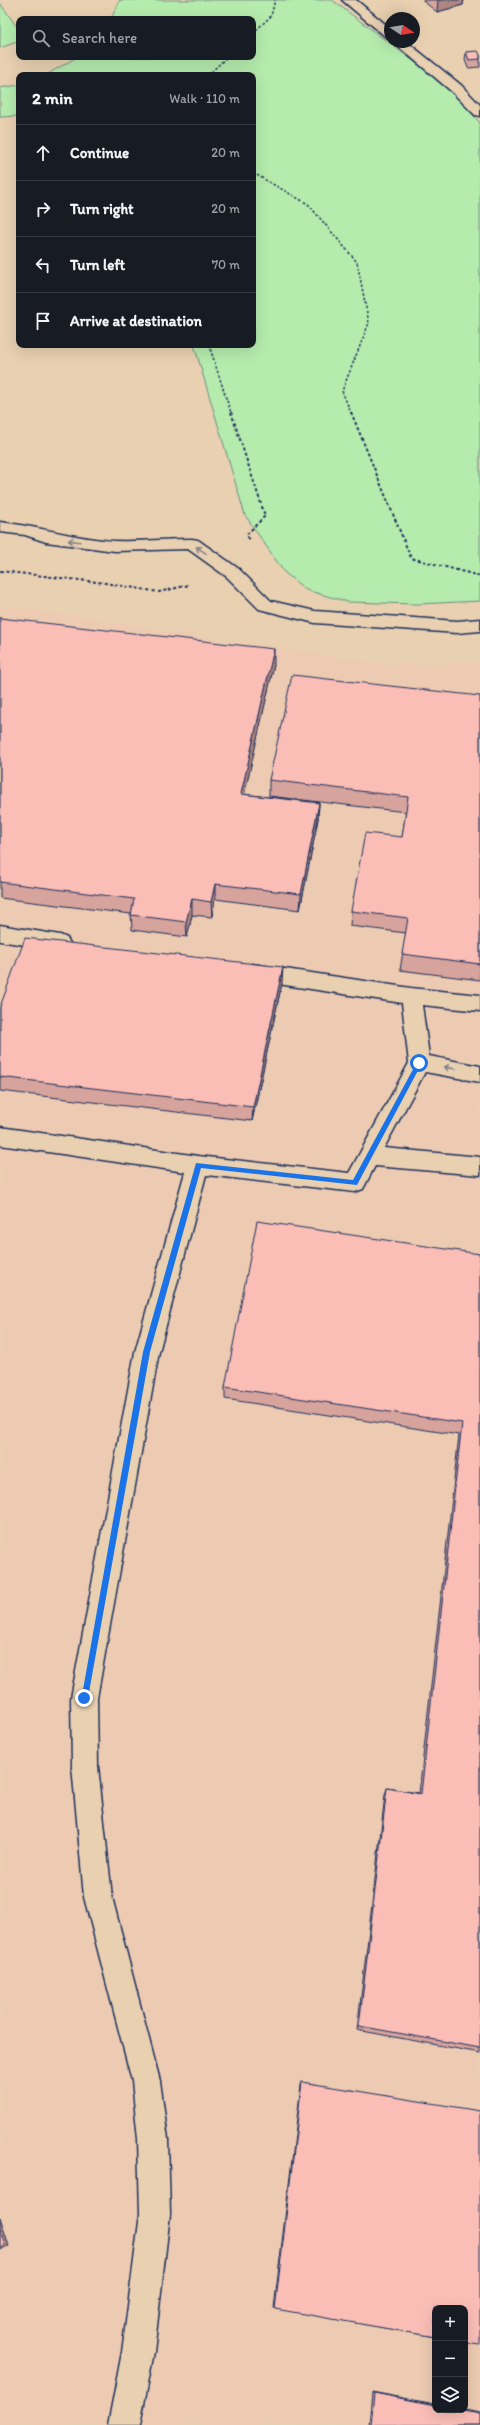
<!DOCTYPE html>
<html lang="en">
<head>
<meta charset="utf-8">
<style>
  :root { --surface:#171b24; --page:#20242c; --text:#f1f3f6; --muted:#9ea1a6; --line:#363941 }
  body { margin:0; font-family:Itim,sans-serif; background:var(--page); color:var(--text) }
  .controls { position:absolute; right:12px; bottom:12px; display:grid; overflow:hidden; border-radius:8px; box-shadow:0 4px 16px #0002 }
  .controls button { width:36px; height:36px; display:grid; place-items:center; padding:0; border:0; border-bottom:1px solid var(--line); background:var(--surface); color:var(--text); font:20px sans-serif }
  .compass { position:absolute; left:384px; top:12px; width:36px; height:36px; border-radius:50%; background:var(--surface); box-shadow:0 4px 16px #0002; rotate:102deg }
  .stop { position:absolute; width:12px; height:12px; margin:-9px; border:3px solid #1a73e8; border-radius:50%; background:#fff }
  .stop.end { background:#1a73e8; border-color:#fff; box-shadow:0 1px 4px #0008 }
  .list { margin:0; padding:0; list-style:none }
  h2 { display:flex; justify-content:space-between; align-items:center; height:52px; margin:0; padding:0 16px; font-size:17px }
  h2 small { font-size:13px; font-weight:400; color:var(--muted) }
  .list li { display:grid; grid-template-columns:26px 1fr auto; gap:12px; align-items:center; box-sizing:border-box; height:56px; padding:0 16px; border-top:1px solid var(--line) }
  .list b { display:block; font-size:15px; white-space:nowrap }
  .list em { font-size:13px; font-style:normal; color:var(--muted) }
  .icon { flex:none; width:22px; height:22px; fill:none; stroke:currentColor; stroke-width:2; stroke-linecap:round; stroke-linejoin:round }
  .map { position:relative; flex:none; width:480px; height:2425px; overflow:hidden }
  .search { position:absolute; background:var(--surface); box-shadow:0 4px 16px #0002; left:16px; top:16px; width:240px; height:44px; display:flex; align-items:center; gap:10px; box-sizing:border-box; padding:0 14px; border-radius:8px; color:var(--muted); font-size:15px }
  .panel { position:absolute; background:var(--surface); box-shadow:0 4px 16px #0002; left:16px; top:72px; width:240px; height:276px; border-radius:8px }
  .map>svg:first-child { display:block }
</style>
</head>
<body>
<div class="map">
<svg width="480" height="2425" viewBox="0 0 480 2425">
  <rect width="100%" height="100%" fill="#e8d0b0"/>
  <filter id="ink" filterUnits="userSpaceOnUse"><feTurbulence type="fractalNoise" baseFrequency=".025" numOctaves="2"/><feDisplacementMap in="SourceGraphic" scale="8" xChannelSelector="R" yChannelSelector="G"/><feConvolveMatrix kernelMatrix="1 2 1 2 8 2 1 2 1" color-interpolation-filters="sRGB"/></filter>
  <g filter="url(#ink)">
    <path fill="#edcbb2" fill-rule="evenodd" d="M0,605L383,664H480V2425H0ZM435,2308H465V2410H435Z"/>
    <path fill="#b5ebad" stroke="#688d86" d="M120,0H332L451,89L480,123V601L416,604L348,602L306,590L284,572L245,515L194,345H253V75H46L77,57H253V19H111Z
      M0,3L19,30V41L0,48Z
      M19,85V116L0,117V88Z"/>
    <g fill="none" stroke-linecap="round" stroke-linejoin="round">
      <defs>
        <path id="minor" d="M342,0H356L390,28V38L386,37Z
          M393,42H407L461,85L480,105V116L475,115L451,91Z
          M0,522C39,526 76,539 115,541C140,542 167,539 192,539L198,540L239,569L271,601L315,611L457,621L480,619V631L457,633L315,623L259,609L227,577L188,549L115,551L46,542L25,535L0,532Z
          M0,925L60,935L67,938L70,943L67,948L60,951L0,941Z
          M252,964L411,988L480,995V1011L422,1005L429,1056L480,1066V1082L425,1072L384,1148L480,1157V1175L375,1166L363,1189L355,1192L206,1175L159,1352L97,1698L98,1766L112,1897L160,2081L168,2139L170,2214L154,2352L140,2425H108L122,2352L140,2214L138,2139L132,2081L84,1897L72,1766L71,1698L135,1352L185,1172L0,1145V1127L198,1156L349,1173L409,1063L402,1003L252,980L245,978L242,972L245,966Z"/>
      </defs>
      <use href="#minor" stroke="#1b2f5e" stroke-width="3"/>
      <path stroke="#1b2f5e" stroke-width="1.5" stroke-dasharray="2.5 2" stroke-linecap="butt" d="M253,33L271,16L275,0
        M208,75L227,57
        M253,173L308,204L357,262L369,323L342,391L351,413
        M209,345L231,413"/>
      <path stroke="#1b2f5e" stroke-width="2" stroke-dasharray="3 2.5" stroke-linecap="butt" d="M231,412L265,516L247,534L249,541
        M351,412L411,558L480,576
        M0,571L105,583L159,592L189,585"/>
      <use href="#minor" fill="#e8d0b0" fill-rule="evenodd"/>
    </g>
    <path fill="#d7a39d" stroke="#1b2f5e" d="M423,0H464L463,5L437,12L423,1Z
      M466,52L480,55V67L468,68L465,60Z
      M0,618L274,665L244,794L319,803L318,819L300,910L215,899L212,917L192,915L187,937L132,930L131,914L0,898Z
      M480,696V980L400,970L406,933L350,926L351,911L402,837L406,812L269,796V780Z
      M282,983L252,1121L0,1091V1007Z
      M480,1254V2053L357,2030L385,1795L387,1788L419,1793L459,1435L225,1399V1387Z
      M302,2082L435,2337L274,2308L301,2085Z
      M372,2392L435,2404V2410H465V2409L480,2412V2425H369Z"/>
    <path fill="#af8580" stroke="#1b2f5e" d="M438,0H464L463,5L437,12Z
      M274,649V665L241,809V794Z
      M319,803L318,819L300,910L301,894Z
      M215,884V899L212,917L211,902Z
      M192,899V915L187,937L186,922Z
      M283,967L282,983L252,1121L253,1107Z
      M0,2217L9,2246L0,2250Z"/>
    <path fill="#fabeb7" stroke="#1b2f5e" d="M478,51L480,55V59L469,60L466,52Z
      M0,618L274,649L241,794L319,803L301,894L215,884L211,902L192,899L186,922L131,915L134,899L0,882Z
      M292,675L480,696V964L402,954L408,918L351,911L365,833L402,837L408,797L269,780Z
      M25,938L283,967L253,1107L0,1077V1007Z
      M257,1221L480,1254V2048L359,2026L387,1788L421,1794L462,1423L225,1387Z
      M302,2082L480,2111V2345L465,2343V2308H435V2337L275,2309Z
      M0,2229L5,2245L0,2248Z
      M374,2393L435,2405V2410H463L480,2413V2425H371Z"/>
    <defs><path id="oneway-shaft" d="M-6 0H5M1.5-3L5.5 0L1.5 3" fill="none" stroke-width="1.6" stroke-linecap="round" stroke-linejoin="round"/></defs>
    <g stroke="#828087">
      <use href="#oneway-shaft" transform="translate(74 541) rotate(-173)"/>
      <use href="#oneway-shaft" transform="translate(201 550) rotate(-145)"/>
      <use href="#oneway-shaft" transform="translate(450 1068) rotate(-170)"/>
    </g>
  </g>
  <path fill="#1a73e8" d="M417,1062L422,1063L357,1185L201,1168L150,1352L88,1698L84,1702L81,1701L143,1352L196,1163L353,1180Z"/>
</svg>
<div class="controls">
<button>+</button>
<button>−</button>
<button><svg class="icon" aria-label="layers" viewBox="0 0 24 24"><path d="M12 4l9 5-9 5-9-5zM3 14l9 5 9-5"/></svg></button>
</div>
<svg class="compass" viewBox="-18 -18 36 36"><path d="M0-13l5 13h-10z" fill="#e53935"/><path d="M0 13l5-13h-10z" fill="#9ea1a6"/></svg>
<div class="stop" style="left:419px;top:1063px"></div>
<div class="stop end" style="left:84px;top:1698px"></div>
<div class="search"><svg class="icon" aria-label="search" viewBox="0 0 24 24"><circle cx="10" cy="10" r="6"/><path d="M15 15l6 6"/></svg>Search here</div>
<section class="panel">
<h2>2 min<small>Walk · 110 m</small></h2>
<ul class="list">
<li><svg class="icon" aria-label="ahead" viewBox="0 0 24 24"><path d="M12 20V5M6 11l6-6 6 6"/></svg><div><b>Continue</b></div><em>20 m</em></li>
<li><svg class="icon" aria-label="right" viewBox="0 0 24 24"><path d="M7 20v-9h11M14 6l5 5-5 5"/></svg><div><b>Turn right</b></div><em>20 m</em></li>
<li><svg class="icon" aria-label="left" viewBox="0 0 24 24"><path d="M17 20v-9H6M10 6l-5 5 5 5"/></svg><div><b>Turn left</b></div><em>70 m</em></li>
<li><svg class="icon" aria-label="arrive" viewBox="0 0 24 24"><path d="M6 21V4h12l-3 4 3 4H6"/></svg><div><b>Arrive at destination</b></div></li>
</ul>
</section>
</div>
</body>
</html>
